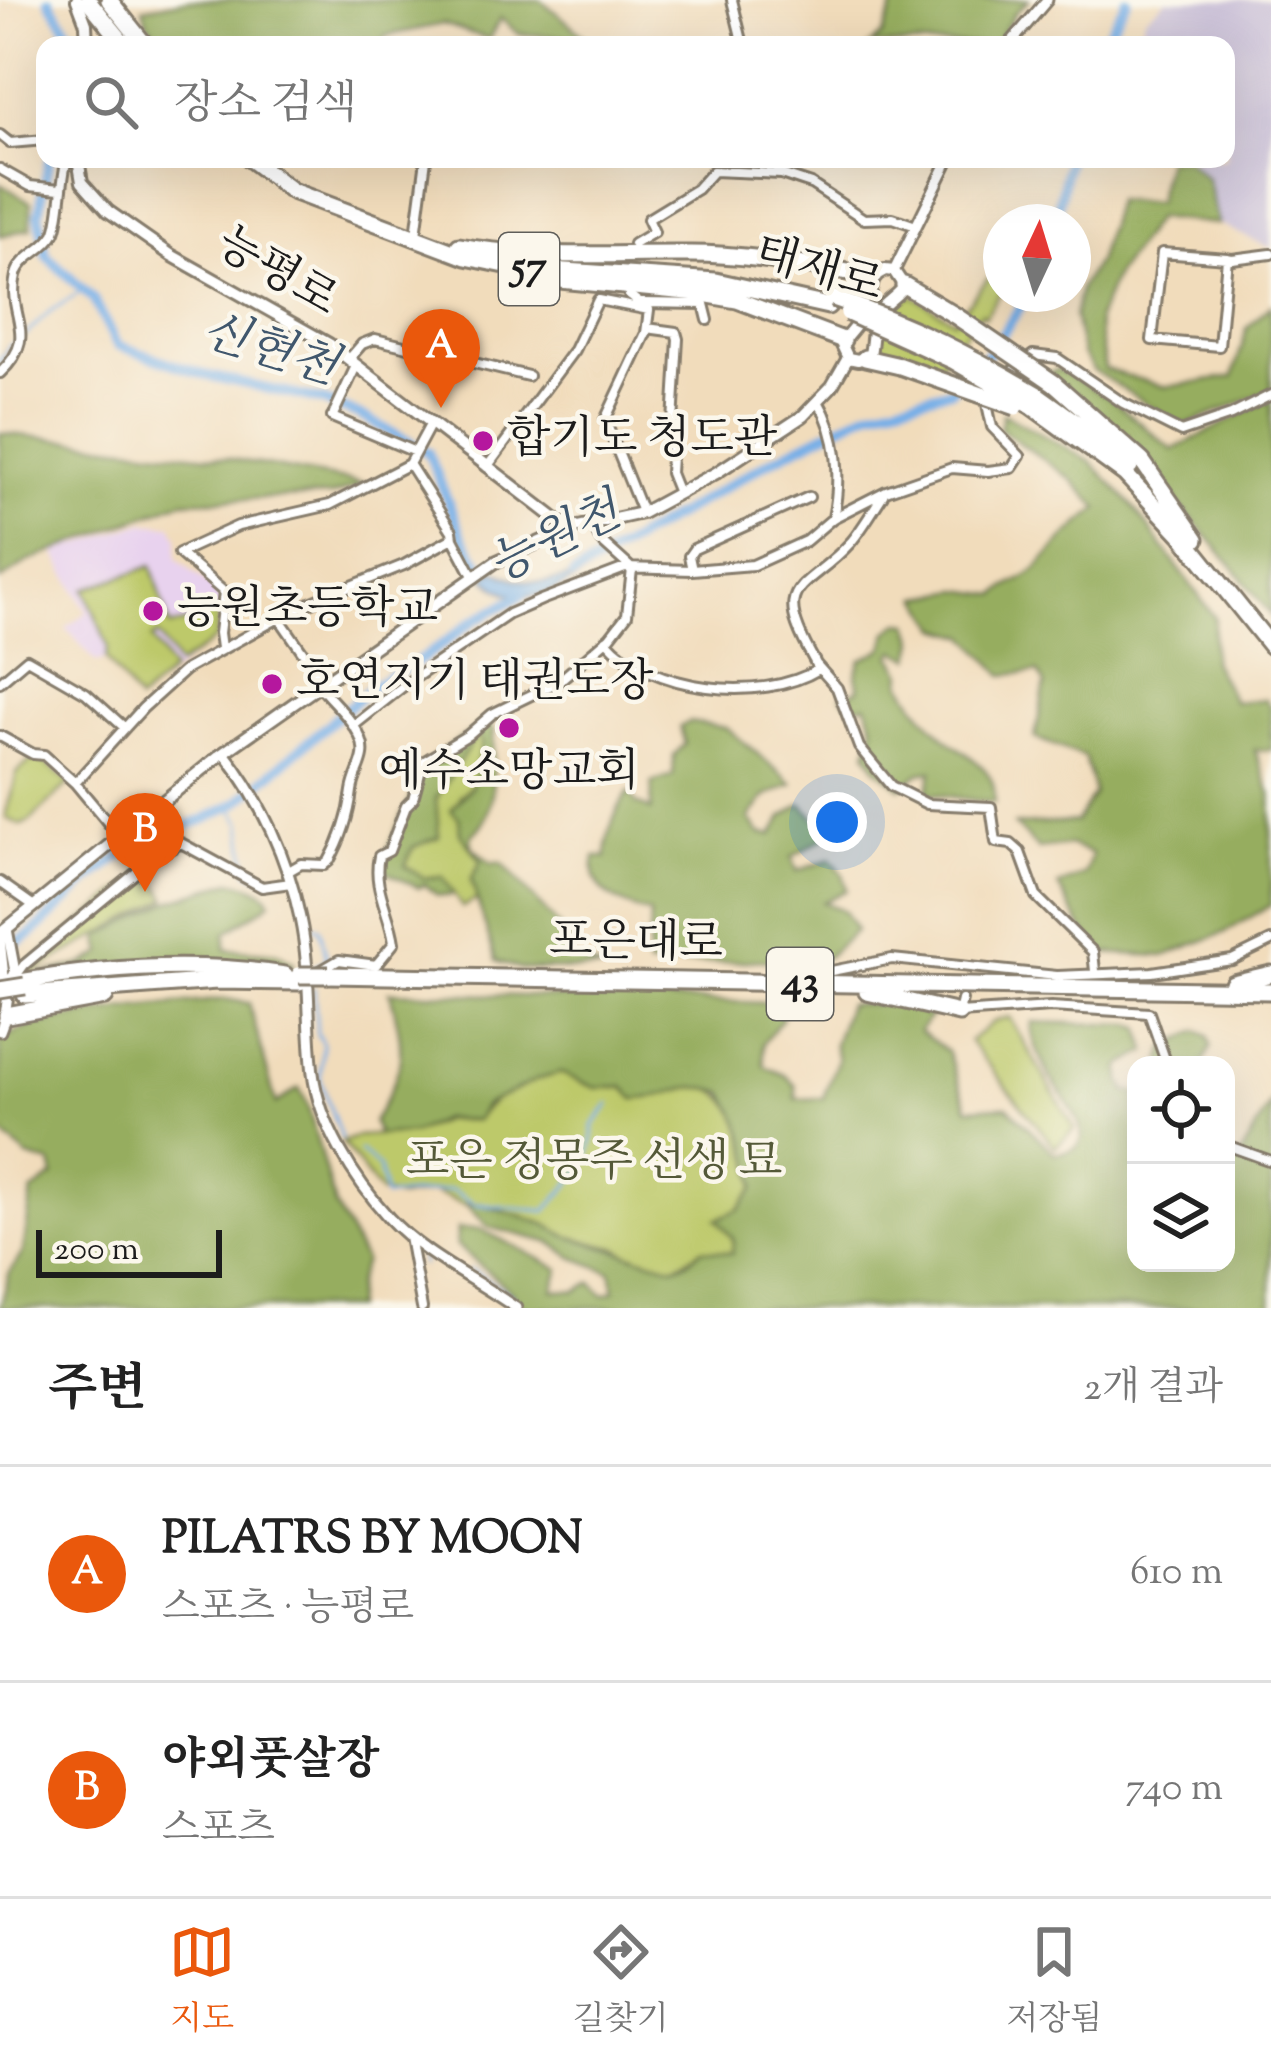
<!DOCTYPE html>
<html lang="ko">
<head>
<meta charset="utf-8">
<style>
  :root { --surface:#fff; --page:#f6f6f6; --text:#222; --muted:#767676; --line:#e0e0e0; --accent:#ea580c }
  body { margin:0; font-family:"Sorts Mill Goudy","Noto Serif KR",serif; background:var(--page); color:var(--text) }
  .controls { position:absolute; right:36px; bottom:36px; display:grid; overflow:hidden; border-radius:24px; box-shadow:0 12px 48px #0002 }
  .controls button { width:108px; height:108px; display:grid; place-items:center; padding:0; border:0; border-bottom:3px solid var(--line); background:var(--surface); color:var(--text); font:60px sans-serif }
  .compass { position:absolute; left:983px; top:204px; width:108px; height:108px; border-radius:50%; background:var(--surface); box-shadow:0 12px 48px #0002; rotate:4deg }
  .scale { position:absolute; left:36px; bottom:30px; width:186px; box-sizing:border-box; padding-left:12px; border:6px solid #1c1c1c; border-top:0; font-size:33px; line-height:42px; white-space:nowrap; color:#1c1c1c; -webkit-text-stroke:9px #fbf7ec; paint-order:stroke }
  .you { position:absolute; left:837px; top:822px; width:42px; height:42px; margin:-30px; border:9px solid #fff; border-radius:50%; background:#1a73e8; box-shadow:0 0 0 18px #1a73e833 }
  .badge { display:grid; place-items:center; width:78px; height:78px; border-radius:50%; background:var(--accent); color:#fff; font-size:39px; font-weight:700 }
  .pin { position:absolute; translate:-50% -99px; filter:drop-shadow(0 3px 6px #0008) }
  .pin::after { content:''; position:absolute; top:63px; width:42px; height:36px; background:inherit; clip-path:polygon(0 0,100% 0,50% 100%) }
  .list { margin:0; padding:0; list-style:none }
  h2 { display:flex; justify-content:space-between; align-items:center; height:156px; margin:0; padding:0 48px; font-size:51px }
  h2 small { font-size:39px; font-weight:400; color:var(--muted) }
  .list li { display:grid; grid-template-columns:78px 1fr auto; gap:36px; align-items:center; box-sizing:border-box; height:216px; padding:0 48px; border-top:3px solid var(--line) }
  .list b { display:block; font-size:45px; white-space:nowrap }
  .list p { margin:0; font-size:39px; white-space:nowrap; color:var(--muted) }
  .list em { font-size:39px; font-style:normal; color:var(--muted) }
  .icon { flex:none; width:66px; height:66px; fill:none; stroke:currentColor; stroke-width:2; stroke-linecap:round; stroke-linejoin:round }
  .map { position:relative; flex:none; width:1271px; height:1308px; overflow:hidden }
  .search { position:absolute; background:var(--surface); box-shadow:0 12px 48px #0002; left:36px; right:36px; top:36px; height:132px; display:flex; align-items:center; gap:30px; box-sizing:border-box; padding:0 42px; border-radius:24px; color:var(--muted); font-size:45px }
  .sheet { height:588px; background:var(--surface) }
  nav { display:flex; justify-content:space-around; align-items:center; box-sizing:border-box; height:168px; border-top:3px solid var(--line); background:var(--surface); font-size:33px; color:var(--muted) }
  nav a { display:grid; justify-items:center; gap:6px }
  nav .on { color:var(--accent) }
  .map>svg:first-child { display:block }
</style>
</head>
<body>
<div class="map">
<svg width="1271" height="1308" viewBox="0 0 1271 1308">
  <rect width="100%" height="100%" fill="#fbf7ec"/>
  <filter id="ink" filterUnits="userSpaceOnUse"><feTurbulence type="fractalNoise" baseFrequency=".00833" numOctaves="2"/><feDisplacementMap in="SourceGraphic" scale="24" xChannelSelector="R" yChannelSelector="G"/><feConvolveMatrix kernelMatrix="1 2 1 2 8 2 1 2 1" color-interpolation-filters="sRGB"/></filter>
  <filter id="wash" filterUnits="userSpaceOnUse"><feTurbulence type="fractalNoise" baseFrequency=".004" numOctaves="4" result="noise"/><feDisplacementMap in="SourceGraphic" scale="48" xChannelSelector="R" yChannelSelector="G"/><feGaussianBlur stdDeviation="2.7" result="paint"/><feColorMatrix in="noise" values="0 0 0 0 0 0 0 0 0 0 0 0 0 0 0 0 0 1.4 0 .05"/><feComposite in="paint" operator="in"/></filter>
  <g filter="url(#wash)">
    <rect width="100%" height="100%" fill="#f1dcbb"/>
    <path fill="#e8d2ee" d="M142,523L172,525L178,538L177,558L219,594L220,603L216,639L138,702L106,659L96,662L66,628L87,612L55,553Z"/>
    <path fill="#c9bfd7" d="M1167,0H1271V248L1218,224L1207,179L1185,159H1226V45H1137L1145,17Z"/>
    <path fill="#bdc96b" stroke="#6c7244" stroke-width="3" d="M993,273L1001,277V292L985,316L981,313L937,367L877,355C878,325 886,310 912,295L954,320Z
      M152,566L170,627L218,613L216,639L178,666L158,635L152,639L172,671L138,702L106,658L108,647L85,589Z
      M477,733L482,741L472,785L460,796C459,830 464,834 482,861L471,880L478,899L462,907L442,876L424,878L405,866L436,799Z
      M36,756L70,783L30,821L21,825L6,818C5,805 15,790 16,774Z
      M148,869L167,898L29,974L26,966Z
      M1009,1017L1075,1129L1055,1147L969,1041L993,1022Z
      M561,1073C572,1078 584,1085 596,1087C655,1095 714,1054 743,1127C751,1146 755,1162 755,1182C754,1207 736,1228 735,1254L700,1251L674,1267L632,1257L618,1248L570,1237L522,1216L463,1204L432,1192L399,1198L380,1193L342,1142L358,1136L415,1132L444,1120H476C495,1094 529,1078 561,1073Z"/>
    <path fill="#96ad5f" stroke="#59643e" stroke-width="3" d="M186,0H541L587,38L519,34L500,18L489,39L443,24L385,36L382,45H165L147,23L143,8Z
      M896,0H1029L1015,13L995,45H870L883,35Z
      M1166,159H1185L1207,179L1218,224L1156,218L1115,276L1097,319L1105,369L1165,387L1233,377L1247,328L1271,305V390L1189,424H1179L1094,371L1082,354L1074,316L1080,287L1098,260L1115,200L1156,203Z
      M0,184L31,202V228L0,236Z
      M1058,369L1111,399L1173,450L1271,399V616C1207,526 1126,451 1048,373Z
      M1003,413L1091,462L1132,505L1215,618L1212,661L1234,702L1265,699L1271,708V750H1255L1271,794V905L1224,933L1164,956L1100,953C1082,931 1072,910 1058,886L1085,874L1092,854L1069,845L1038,849L1015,825L1076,822L1094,793L1085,757L1035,738L1045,684L1038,672L1003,675L967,636L939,628L920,597L960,590L997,595C1009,583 1026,580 1037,569C1057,546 1074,527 1099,508L1070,478L1000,429Z
      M0,433L227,458L366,484L331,496L183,501L29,561L0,581Z
      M900,622L910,623L916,641L912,658L896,651L892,655L903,673L902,683C913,702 928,723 945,737C968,758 999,767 994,803L927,793L932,771L919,773L901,788L877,769L867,752L874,727L867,705L850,706L842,696L859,689L856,675L861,660L884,648L888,632Z
      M486,721L494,730C490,765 502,812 471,836L472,847L491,863H502L571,940L572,957L603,970L519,969L496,961L471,880L481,861L460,833L459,818L451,810L472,785L482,742L477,734L436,799L439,837L413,847L405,866L424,878L442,876L453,892L449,896L437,895L424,884L419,888L383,870L385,854L426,762Z
      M689,722L727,728L793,784L765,797L749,819L760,833L772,835L784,816L802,804L830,834L792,857L797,871L831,859L843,874L847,890L823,902L843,910L856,930L827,957L648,966L650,914C623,905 586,893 595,857H606C607,832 614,812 629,792L637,804L651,810L652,783L673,776L674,755L685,744L680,727Z
      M231,881C245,883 263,887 271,901C262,911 240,922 226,933V949L277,953L294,963L292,967L202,961L39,974L82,965L103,953L99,937L167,902Z
      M390,992L772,1003L783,1018L763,1043L764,1066L785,1075L796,1086V1099L823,1098L838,1059L834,1044L848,1004H900L931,1016L919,1031L947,1051L968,1108L1007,1106L1054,1153C1114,1152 1060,1095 1049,1075C1042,1061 1029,1037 1032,1022L1132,1025L1141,1028L1147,1052L1121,1066V1080L1127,1092H1136V1263H1226V1180L1271,1103V1308H525L514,1294L456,1245L457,1229H480L560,1269L553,1290L576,1291L592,1282L603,1295L615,1291L611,1272L572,1257L552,1243L488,1227L466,1204H481L545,1224L567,1236L674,1267L689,1261L702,1249L732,1253L733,1239L717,1219L739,1209L755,1187C751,1152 743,1123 724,1092C682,1079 675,1098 635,1099L623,1086L596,1088L561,1073L539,1079L485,1105L476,1120L442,1119L414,1133L378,1135L373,1122C406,1066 406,1055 390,992Z
      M225,999L249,1003L276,1104L299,1088L307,1103L335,1206L364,1261L356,1285L354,1308H0L9,1274L23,1252L32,1192L54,1176L51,1164L28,1157L0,1132V1042C27,1013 179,1005 225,999Z
      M1198,1031L1208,1036L1211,1047L1202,1065H1160L1166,1047Z"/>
    <path fill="#77afe7" stroke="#4a6682" stroke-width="3" d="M597,565C562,591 518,614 485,577L495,570C527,590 565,584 597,565Z"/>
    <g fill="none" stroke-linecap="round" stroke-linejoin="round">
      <path stroke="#77afe7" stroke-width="3" d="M26,335L48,313L83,290
        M0,362L9,346L18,341
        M231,806L242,823L248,872L273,880
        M310,925L320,928L327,959L314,967
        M314,988L317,1034L323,1044L320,1078L341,1138
        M360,1151L379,1168L385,1197L452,1190L475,1204L546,1211C567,1187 597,1159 593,1126L610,1104
        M421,1253L422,1265
        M470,1269L511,1296"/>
      <path stroke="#77afe7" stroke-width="10" d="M49,0L74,39L73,45
        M1101,45L1127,0
        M49,159L39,214L46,255L93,299L117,345L205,375L323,401L359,415L428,452L463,539L480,564
        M1055,222L1068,159
        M573,576L770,461L871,410L951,390L993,348L1029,294
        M3,950L31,935L89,880L142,841L206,819L238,802L374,685L424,658L473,621L522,595"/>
    </g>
  </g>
  <g filter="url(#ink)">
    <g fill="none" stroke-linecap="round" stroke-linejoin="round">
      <path stroke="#c6b69b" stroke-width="8" stroke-dasharray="8 4" stroke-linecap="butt" d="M962,1000L969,975"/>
      <defs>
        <path id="minor" d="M732,0L743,45
          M0,135L10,143L45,140
          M0,169L30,186L60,189
          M416,235L426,159
          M634,244L654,232L648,219L697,189L713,171L781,174L811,184L864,219L893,218L916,226
          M1227,258L1219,346L1152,340L1162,253L1227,258L1232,259L1271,254
          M629,295L649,310L646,333L605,420L642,512
          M642,303L704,304L708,320
          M647,328L676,332L678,339L670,473L678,493
          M349,359L362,344L375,339L528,376
          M0,373C41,335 6,317 16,275C21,256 44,251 54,234C61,221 61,178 67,159
          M1006,376L1033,355L1057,358L1123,403L1181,432L1231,415L1271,395
          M818,401C839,436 841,479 833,518
          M334,413L356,366
          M332,417L415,452
          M409,464L430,425
          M487,467L574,350L598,300L649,310
          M692,570L689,556L694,549L809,497
          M279,618L323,681
          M606,640C650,692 762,704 819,669
          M221,648L219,633L224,592L179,553L238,526L330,505L409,464L452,531L453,538
          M815,662C768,580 805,593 851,542C863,528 873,510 883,495
          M815,663L837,688L859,747L891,786L927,804L991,807L996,842L1011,844L1020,852L1036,896L1093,952L1095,971
          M0,682L27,659L86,693L125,728
          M353,726L406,684L509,614L541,600L625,568L692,570L753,565L806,541L833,518L886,491L952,468L988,471L1012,468L1020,456L992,427L987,404L991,397
          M0,736L33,754L44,755L75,783
          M119,836L75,783L143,708L185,670L295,609L404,565L453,538L474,578
          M287,872L301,864L324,865L329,861C342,838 349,816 352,791C355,770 370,758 360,737C351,717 332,702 319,685
          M0,882L34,906
          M320,971L339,960L376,965L394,943C390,912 372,888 379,856L389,851L406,806L413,799L423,762L468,735L492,714L558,682L610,637L627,615L632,569L601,541L593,524
          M16,976L24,965L155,857L181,843L262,887L291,883
          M801,977L892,959L1057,976L1152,972L1232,960L1271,941
          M962,1000L959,1013L1051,1007L1149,1013L1167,1065
          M1226,1145L1271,1161
          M409,1237L422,1308"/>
        <path id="tertiary" d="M1009,45L1047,0
          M894,271L949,159
          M224,753C261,800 288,859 300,918C311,969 307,1022 313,1073C319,1124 355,1180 389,1218C423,1255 475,1279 516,1308
          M0,939L4,977L10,980
          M0,1031C9,1012 5,989 15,972L7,929"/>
        <path id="secondary" d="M77,0L86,24L87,45
          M78,159L82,182L108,211L171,255L329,344L569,529
          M885,270L894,271L904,286C900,293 893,297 888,302C870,316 874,335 870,354L858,360L848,358L841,343C866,315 867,312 874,276Z
          M0,934L219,756L497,561L569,529L642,513L716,473L803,416L832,386L848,358"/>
        <path id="trunk" d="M88,0L125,45
          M109,0L145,45
          M250,159L292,191L466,257L520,268L716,281L828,306
          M459,246C536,260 614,253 691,254C753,254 813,267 874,276
          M549,279L698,293L737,300L843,340
          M904,285L956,316
          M865,358L900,366
          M1054,383L1142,461L1196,539
          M1038,395L1091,433L1130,467
          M1030,405L1125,474L1181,534L1271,646
          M329,975L1271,991
          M14,983C103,967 196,961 285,975
          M1233,983L1271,974
          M867,992L959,1013
          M25,995L217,981L300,982
          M7,1015L105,997"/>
      </defs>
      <use href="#minor" stroke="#867c6c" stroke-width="14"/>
      <use href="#tertiary" stroke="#867c6c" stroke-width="15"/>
      <use href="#secondary" stroke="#867c6c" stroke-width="16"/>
      <use href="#trunk" stroke="#867c6c" stroke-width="21"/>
      <use href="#minor" stroke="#fff" stroke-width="8"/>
      <use href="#tertiary" stroke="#fff" stroke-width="9"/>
      <use href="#secondary" stroke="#fff" stroke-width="10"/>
      <use href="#trunk" stroke="#fff" stroke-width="15"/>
      <defs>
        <path id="trunk-bridge" d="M833,298C906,322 972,356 1038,395
          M848,313L954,361L1030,405
          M956,316L1054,383
          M900,366L1016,407
          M299,975H329
          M0,990L25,986"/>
      </defs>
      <use href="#trunk-bridge" stroke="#867c6c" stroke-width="21" stroke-linecap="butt"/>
      <use href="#trunk-bridge" stroke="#fff" stroke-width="15"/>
    </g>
  </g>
  <g fill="#b5179e" stroke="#fbf7ec" stroke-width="4.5">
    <circle cx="483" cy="441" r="12"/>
    <circle cx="153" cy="611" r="12"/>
    <circle cx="272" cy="684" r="12"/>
    <circle cx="509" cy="728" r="12"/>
  </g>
  <g text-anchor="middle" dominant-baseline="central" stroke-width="9" stroke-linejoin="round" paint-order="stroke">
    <g fill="#fbf7ec" stroke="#5f5e5a" stroke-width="3">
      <rect x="499" y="233" width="60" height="72" rx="9"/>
      <rect x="767" y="948" width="66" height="72" rx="9"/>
    </g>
    <g font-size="42" font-weight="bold" fill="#1c1c1c">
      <text x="529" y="269">57</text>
      <text x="800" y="984">43</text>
    </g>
    <g font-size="45" fill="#1c1c1c" stroke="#fbf7ec">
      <text transform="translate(818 272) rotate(16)">태재로</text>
      <text transform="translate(276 274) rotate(30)">능평로</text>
      <text transform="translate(636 945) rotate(1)">포은대로</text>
    </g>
    <g font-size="45" fill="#1c1c1c" stroke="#fbf7ec" text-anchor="start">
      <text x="507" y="441">합기도 청도관</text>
      <text x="177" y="611">능원초등학교</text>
      <text x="296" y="684">호연지기 태권도장</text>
      <text x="509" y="774" text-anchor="middle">예수소망교회</text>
    </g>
    <g font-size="45" fill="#545938" stroke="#fbf7ec">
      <text x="594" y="1164">포은 정몽주 선생 묘</text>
    </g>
    <g font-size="48" font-style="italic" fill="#40576d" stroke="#fbf7ec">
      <text transform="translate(269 352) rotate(17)">신현천</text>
      <text transform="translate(556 541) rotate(-26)">능원천</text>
    </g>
  </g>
</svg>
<div class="controls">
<button><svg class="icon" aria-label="locate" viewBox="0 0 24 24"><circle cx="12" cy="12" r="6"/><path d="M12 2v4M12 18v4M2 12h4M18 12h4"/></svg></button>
<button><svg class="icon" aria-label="layers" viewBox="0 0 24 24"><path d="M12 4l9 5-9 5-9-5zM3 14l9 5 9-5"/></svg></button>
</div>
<svg class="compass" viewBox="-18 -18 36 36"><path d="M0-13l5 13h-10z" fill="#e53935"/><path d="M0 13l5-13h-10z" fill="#767676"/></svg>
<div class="scale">200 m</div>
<div class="you"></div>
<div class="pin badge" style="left:441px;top:408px">A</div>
<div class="pin badge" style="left:145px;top:892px">B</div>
<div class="search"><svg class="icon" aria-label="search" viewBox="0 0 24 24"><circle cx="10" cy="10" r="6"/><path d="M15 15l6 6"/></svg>장소 검색</div>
</div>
<section class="sheet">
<h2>주변<small>2개 결과</small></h2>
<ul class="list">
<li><span class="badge">A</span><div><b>PILATRS BY MOON</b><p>스포츠 · 능평로</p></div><em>610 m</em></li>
<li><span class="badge">B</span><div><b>야외풋살장</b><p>스포츠</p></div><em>740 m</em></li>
</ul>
</section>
<nav>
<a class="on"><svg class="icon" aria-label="map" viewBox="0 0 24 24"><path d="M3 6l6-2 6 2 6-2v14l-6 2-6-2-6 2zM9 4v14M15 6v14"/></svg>지도</a>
<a><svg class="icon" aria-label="directions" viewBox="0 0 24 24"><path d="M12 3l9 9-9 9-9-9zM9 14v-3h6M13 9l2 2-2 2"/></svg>길찾기</a>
<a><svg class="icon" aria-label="saved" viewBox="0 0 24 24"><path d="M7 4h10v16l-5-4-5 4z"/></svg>저장됨</a>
</nav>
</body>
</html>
